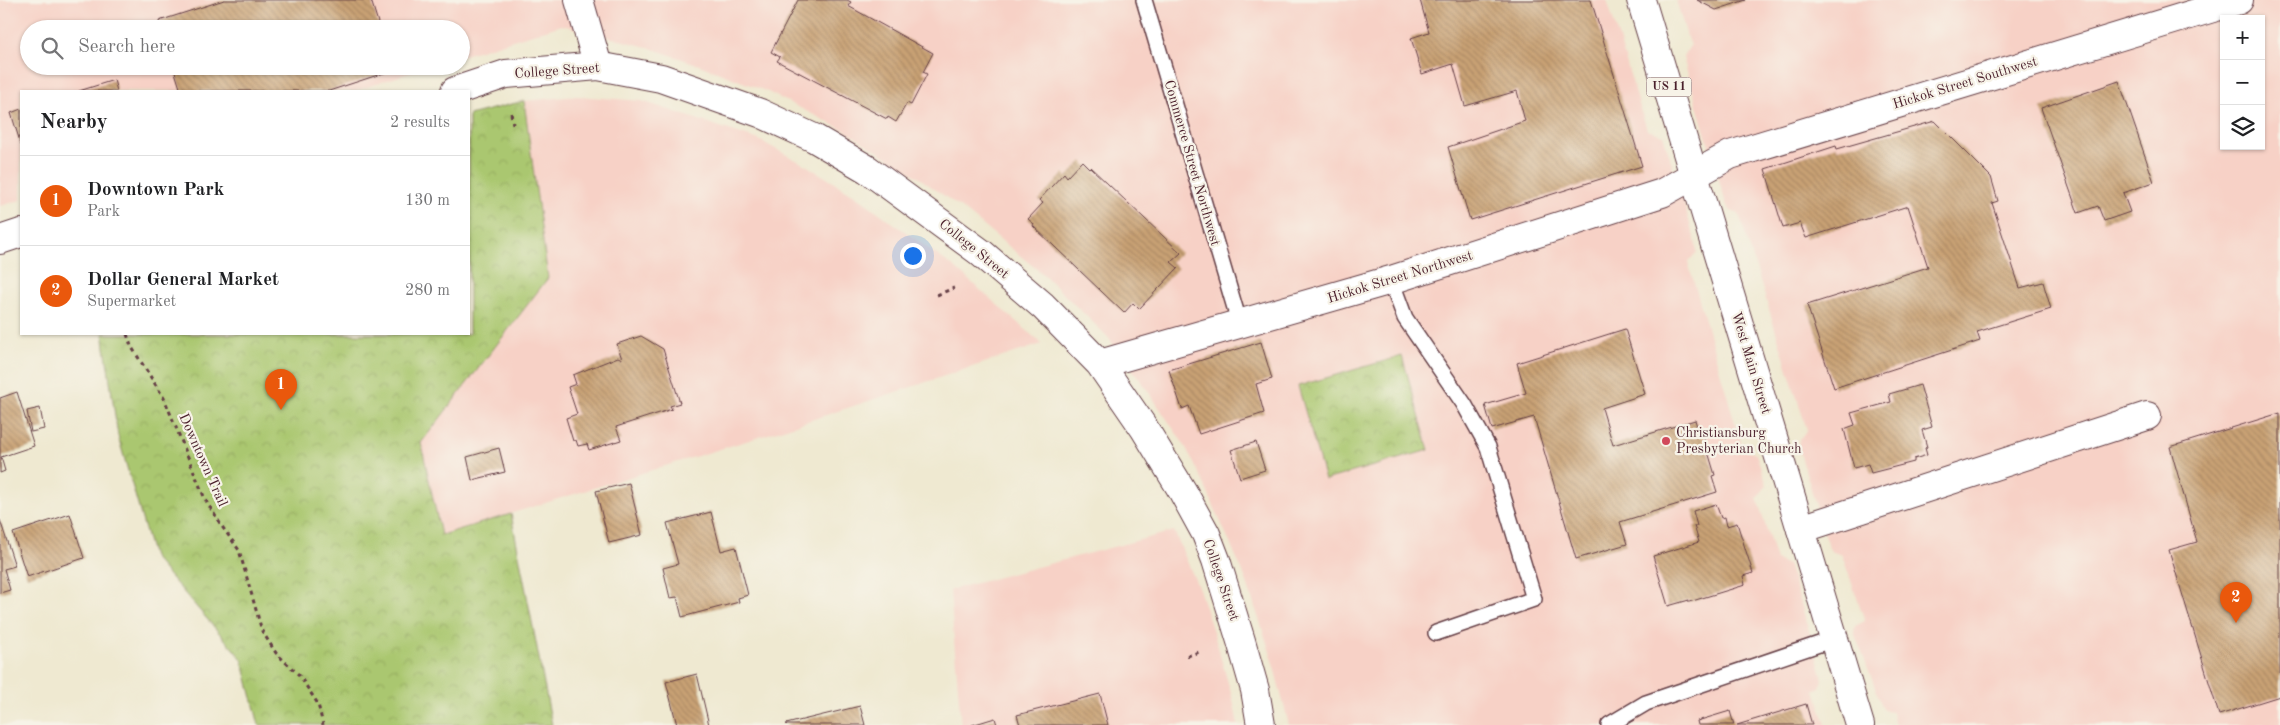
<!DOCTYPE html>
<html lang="en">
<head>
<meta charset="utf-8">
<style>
  :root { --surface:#fff; --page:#f2f2f2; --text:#202124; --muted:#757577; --line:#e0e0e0; --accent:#ea580c }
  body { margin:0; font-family:"Old Standard TT",serif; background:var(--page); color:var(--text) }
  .controls { position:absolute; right:15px; top:15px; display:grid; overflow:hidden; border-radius:0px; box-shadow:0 1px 4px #0004 }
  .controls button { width:45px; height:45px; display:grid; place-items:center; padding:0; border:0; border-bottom:1px solid var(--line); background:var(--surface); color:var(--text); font:25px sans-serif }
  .you { position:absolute; left:912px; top:255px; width:18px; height:18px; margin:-12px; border:4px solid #fff; border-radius:50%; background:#1a73e8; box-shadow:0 0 0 8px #1a73e833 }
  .badge { display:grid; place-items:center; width:32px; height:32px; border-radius:50%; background:var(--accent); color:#fff; font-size:16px; font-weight:700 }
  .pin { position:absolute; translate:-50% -41px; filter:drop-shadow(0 1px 2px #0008) }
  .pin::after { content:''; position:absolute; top:26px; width:18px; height:15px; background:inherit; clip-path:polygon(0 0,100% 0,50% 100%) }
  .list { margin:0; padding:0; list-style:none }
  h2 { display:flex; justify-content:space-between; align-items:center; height:65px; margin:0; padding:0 20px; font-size:21px }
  h2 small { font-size:16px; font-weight:400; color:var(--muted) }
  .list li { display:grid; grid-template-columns:32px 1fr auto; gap:15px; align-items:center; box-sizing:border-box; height:90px; padding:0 20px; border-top:1px solid var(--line) }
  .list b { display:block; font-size:19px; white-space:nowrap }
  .list p { margin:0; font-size:16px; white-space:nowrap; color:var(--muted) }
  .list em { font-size:16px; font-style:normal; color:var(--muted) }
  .icon { flex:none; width:28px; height:28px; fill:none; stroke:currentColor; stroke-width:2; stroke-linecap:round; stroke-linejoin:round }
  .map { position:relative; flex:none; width:2280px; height:725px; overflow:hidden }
  .search { position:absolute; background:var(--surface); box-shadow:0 1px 4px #0004; left:20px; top:20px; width:450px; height:55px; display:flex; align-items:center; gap:12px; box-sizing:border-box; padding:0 18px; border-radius:28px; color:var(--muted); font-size:19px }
  .panel { position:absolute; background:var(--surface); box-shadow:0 1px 4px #0004; left:20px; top:90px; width:450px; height:245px; border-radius:0px }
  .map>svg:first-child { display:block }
</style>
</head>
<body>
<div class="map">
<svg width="2280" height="725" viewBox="0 0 2280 725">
  <defs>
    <pattern id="park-crowns" width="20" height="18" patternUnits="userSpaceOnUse" patternTransform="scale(1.25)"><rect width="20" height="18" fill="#aac76f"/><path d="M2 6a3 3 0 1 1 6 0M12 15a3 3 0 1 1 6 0" fill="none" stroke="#94aa60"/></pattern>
    <pattern id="building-back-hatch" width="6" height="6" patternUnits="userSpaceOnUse" patternTransform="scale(1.25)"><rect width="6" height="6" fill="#c9a275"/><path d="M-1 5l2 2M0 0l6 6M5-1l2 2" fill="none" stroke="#a58360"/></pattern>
  </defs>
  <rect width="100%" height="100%" fill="#f7f3e8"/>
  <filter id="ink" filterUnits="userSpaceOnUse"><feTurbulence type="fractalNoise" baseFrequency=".02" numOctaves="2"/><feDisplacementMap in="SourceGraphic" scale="10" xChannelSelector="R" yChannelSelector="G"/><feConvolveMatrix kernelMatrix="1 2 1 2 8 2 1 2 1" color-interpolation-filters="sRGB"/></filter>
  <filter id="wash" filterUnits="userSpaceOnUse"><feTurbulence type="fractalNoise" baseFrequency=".0096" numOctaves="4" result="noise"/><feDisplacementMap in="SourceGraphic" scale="20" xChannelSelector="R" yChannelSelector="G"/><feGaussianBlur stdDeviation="1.12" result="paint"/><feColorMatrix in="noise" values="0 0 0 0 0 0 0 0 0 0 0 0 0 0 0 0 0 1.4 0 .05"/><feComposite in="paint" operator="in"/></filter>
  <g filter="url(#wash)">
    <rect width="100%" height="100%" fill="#efe9d1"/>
    <path fill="#f7d1c6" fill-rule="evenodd" d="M0,0H1607L1647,130L1663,135L1695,240L1697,252L1688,262L1743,450L1756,454L1767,485L1757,498L1776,560L1788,565L1802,607L1823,679L1820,687L1815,690L1826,725H1289L1271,655L1245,577L1201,477L1185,446L1142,382L1107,336L1044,275L964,210L918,177L844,130L768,92L694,63L647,47L562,25L461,56V29H29V66H429L355,91H21V200L0,206Z
      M1676,0H2280V725H1895L1892,712L1886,711L1882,706L1854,632L1855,626L1865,621L1842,555L1831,551L1829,548L1798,446L1799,440L1807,430L1739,214L1731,211L1726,204L1684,61L1683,57L1690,46ZM2224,19H2261V146H2224Z
      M577,96L642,101L759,140L809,167L856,196L955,268L1042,344L759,437L441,535L421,443L548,278L524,101Z
      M1174,531L1199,589L1215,638L1233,700L1238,725H961L950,590Z"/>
    <path fill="url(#park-crowns)" stroke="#7a734d" d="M524,101L548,278L421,443L441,535L511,514L552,725H259L242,659L153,557L118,436L103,334H469V115Z
      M1402,356L1429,450L1325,480L1298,386Z"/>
    <g id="blocks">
      <path fill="url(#building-back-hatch)" d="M224,0H371L380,29H161L159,21Z
        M798,0H847L851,2L848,6L933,53L923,72L927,74L911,105L907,103L896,122L888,117L887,119L777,61L780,57L771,52Z
        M1420,0H1591L1642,166L1470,220L1448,147L1525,121L1517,91L1465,106L1453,64L1422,74L1411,38L1429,32Z
        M1697,0H1746L1716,10Z
        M173,66H392L393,70L329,91H181Z
        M114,80L117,91H79Z
        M2119,81L2154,182L2123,193L2130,212L2104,221L2098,206L2078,213L2041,108Z
        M21,109V145L11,113Z
        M1935,121L1991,177L1998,201L1992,203L2020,288L2043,282L2051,309L1977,332L1980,341L1834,388L1807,305L1928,267L1908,206L1806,238L1800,223L1783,228L1765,169L1836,146L1837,149Z
        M1082,161L1089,168L1090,167L1181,253L1171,262L1178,268L1139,309L1133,303L1124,313L1033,226L1034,224L1028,219L1043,203L1039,200L1064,173L1067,177Z
        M1625,329L1645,394L1602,408L1613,445L1695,420L1700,436L1703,435L1715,475L1712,476L1717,492L1620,522L1627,544L1576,559L1534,417L1492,429L1485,405L1526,393L1517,363Z
        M641,336L663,349L680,403L670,406L672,409L616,427L621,440L589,450L587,444L578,446L576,440L573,441L566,418L577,414L568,387L576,384L573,375L618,357L622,359L617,344Z
        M1261,342L1272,379L1256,384L1264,413L1199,434L1189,406L1182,409L1169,370Z
        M1920,385L1932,427L1922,430L1927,447L1925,448L1927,455L1914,459V462L1871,473L1868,464L1854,468L1844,429L1855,425L1851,413L1891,402L1889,394Z
        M17,392L34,446L1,457L5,471L0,473V398Z
        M40,408L44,429L31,432L27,411Z
        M2280,413V696L2219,715L2169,550L2197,542L2170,447Z
        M1256,442L1265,470L1240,478L1231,450Z
        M499,448L505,472L472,480L467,457Z
        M629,483L642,535L609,543L596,491Z
        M1716,504L1721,518L1725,517L1727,526L1737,523L1753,573L1743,576L1745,585L1689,602V600L1668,606L1653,556L1699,542L1694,526H1697L1693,511Z
        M711,512L721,551L736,547L748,595L738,598L739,602L682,617L677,597L670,598L663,568L678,564L667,523Z
        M70,514L84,558L27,577L13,533Z
        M0,520L15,566L4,569L10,590L0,593Z
        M697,674L709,725H677L666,682Z
        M1100,694L1108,725H1020L1017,715Z
        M1806,704L1812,725H1737Z
        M860,706L865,725H787L786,724Z
        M1730,711L1734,725H1698L1697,721Z
        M995,718L997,725H972Z"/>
    </g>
  </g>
  <g filter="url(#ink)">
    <use href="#blocks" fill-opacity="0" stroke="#633d44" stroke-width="1"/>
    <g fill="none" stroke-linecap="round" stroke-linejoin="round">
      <defs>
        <path id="service" d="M1144,0L1240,325
          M1391,280L1405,318L1464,404L1488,447L1534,599L1436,633
          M1609,725L1646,703L1834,639"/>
        <path id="minor" d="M579,0L598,66
          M455,91L506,74L598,66L661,78L760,113L814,138L867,169L980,252L1043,306L1100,364L1144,428L1183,492L1206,534L1216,560L1241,641L1255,690L1261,725
          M0,240L21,233
          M1100,364L1391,280L1662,193L1730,155L2239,0
          M1801,529L2147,416"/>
        <path id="primary" d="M1641,0L1860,725"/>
      </defs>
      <use href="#service" stroke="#633d44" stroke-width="18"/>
      <use href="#minor" stroke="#633d44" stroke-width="30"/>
      <use href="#primary" stroke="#633d44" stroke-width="30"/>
      <path stroke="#633d44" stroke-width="3" stroke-dasharray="4 4" stroke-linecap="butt" d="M511,113L513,124
        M937,295L954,288
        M127,334L131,346L164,398L205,499L221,525L239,550L262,631L276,653L299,675L318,704L323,725
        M1187,656L1202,651"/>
      <use href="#service" stroke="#fff" stroke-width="15"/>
      <use href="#minor" stroke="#fff" stroke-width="28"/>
      <use href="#primary" stroke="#fff" stroke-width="28"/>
    </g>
  </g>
  <circle fill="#d1495b" stroke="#f7f3e8" stroke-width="2" cx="1666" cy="441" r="5"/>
  <g text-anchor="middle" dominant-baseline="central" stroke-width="4.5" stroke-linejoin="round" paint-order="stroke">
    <rect fill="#f7f3e8" stroke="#7e5f64" stroke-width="1" x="1646.5" y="77.5" width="45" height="19" rx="4"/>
    <g font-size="12" font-weight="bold" fill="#4a1f2b">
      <text x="1669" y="87">US 11</text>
    </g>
    <g font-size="14" fill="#4a1f2b" stroke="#f7f3e8">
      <text transform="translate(557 71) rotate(-4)">College Street</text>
      <text transform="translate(1965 83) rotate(-17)">Hickok Street Southwest</text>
      <text transform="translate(1192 163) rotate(74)">Commerce Street Northwest</text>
      <text transform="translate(974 249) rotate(39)">College Street</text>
      <text transform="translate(1400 277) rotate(-17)">Hickok Street Northwest</text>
      <text transform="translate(1751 363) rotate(73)">West Main Street</text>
      <text transform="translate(203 460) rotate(66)">Downtown Trail</text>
      <text transform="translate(1221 580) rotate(71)">College Street</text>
    </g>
    <g font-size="14" fill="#4a1f2b" stroke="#f7f3e8" text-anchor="start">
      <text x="1676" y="433">Christiansburg<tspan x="1676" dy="16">Presbyterian Church</tspan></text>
    </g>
  </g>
</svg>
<div class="controls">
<button>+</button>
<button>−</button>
<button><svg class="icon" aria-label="layers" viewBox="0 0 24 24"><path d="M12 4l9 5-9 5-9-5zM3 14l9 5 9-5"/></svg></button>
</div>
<div class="you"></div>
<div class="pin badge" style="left:281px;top:410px">1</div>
<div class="pin badge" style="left:2236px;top:623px">2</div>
<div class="search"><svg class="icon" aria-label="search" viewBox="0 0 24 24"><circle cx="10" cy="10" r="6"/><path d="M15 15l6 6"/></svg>Search here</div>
<section class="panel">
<h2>Nearby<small>2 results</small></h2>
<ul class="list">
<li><span class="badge">1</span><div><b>Downtown Park</b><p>Park</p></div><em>130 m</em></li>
<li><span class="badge">2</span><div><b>Dollar General Market</b><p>Supermarket</p></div><em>280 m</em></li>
</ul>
</section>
</div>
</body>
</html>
